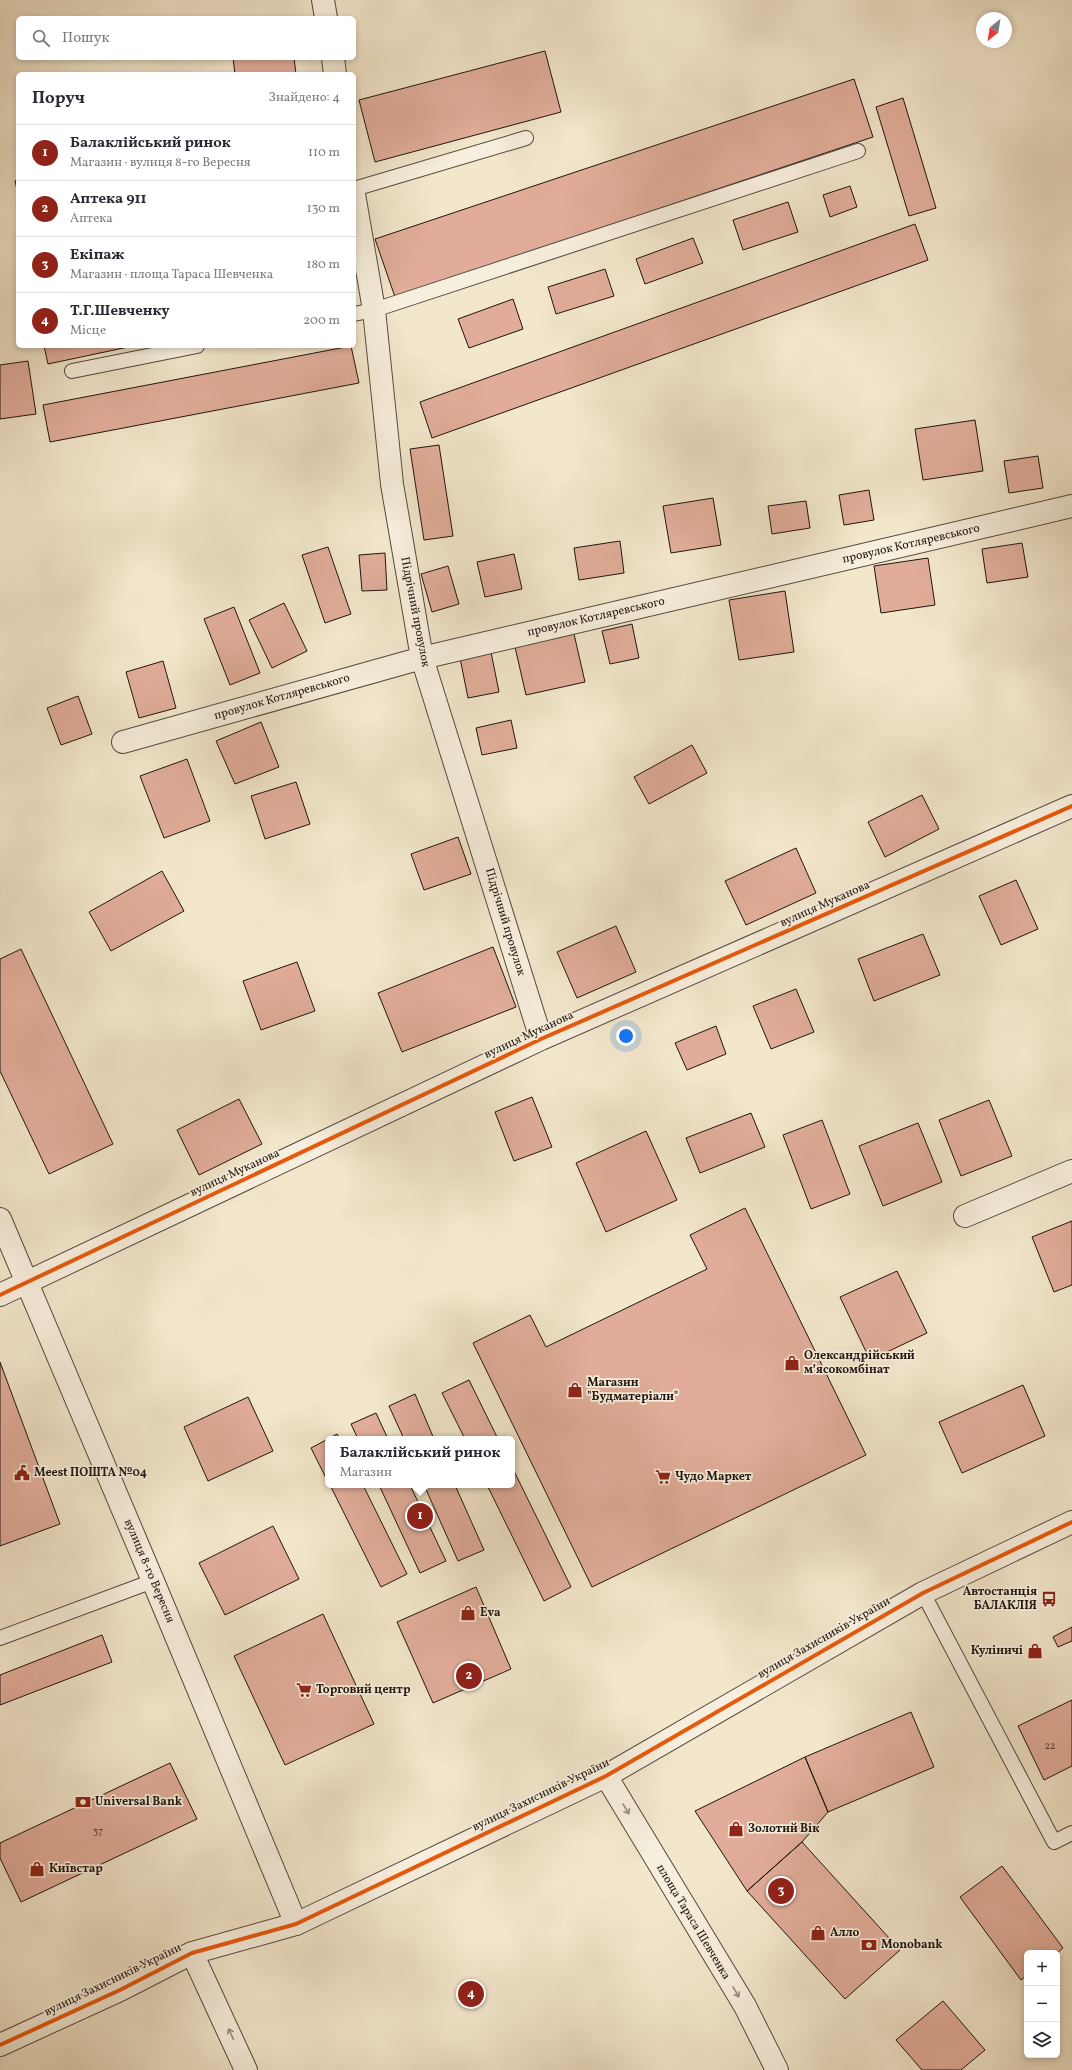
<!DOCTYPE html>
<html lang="uk">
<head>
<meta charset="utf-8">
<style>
  :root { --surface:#fff; --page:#f2f2f3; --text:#2b2b33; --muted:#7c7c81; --line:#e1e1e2; --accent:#8f2418 }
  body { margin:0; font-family:Vollkorn,serif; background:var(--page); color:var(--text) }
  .controls { position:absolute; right:12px; bottom:12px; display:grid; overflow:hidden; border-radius:6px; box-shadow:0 2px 6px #0003 }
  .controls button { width:36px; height:36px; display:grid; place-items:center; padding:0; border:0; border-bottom:1px solid var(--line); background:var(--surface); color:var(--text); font:20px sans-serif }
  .compass { position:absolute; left:976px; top:12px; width:36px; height:36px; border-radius:50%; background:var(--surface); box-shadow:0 2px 6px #0003; rotate:210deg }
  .you { position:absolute; left:626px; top:1036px; width:14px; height:14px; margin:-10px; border:3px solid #fff; border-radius:50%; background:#1a73e8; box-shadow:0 0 0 6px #1a73e833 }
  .badge { display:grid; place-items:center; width:26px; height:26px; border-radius:50%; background:var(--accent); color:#fff; font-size:13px; font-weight:700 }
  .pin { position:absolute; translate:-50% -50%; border:2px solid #fff; box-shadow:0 1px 4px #0006 }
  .popup { position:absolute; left:325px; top:1436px; width:190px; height:52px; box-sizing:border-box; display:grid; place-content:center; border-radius:6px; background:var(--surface); filter:drop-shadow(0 1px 3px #0005); font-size:13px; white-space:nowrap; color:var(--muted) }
  .popup b { font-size:15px; color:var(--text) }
  .popup::after { content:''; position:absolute; left:50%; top:100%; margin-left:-8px; border:8px solid transparent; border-top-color:var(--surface) }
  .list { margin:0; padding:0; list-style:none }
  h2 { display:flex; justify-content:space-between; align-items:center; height:52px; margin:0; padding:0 16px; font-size:17px }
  h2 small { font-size:13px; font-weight:400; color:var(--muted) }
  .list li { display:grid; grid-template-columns:26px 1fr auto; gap:12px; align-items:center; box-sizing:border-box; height:56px; padding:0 16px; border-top:1px solid var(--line) }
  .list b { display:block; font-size:15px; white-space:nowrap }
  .list p { margin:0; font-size:13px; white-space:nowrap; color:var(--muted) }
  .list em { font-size:13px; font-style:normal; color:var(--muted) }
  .icon { flex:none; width:22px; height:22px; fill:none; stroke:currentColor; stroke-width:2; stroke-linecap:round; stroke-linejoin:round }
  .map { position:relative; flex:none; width:1072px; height:2070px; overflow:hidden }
  .search { position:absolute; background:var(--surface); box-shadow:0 2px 6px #0003; left:16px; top:16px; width:340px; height:44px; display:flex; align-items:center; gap:10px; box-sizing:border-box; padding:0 14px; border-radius:6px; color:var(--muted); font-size:15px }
  .panel { position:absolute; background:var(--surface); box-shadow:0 2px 6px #0003; left:16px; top:72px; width:340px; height:276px; border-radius:6px }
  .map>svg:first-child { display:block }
</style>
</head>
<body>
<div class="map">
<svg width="1072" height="2070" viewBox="0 0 1072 2070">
  <rect width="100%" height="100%" fill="#f2e6cb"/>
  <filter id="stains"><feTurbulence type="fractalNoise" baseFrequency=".005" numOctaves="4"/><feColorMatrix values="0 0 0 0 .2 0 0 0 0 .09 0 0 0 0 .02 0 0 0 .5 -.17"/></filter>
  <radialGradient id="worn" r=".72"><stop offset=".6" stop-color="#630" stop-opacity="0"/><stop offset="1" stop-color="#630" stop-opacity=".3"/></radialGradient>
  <path fill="#e1ad9a" stroke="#1f140e" d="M545,51L561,112L375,162L359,100Z
    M233,58H294L296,74H235Z
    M854,79L873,137L395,297L375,239Z
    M903,98L936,208L909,216L876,107Z
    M18,180V194L15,181Z
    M850,186L857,207L830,217L823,195Z
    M788,202L798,232L743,250L733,220Z
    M915,224L928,260L432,438L420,402Z
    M693,238L703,263L645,284L636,259Z
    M605,269L614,296L556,314L548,287Z
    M513,299L523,329L469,348L458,319Z
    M44,346H133L48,364Z
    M351,346L359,383L50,442L43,405Z
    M28,361L36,414L0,419V365Z
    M975,420L983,471L923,480L915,429Z
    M439,445L453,536L424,540L410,449Z
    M1038,456L1043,488L1009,493L1004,461Z
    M869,490L874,520L844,525L839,495Z
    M713,498L721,545L671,553L663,506Z
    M806,501L810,528L772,534L768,506Z
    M620,541L624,573L579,580L574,548Z
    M1022,543L1028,577L987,583L982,549Z
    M328,547L351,614L325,623L302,555Z
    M385,553L387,590L362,591L359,555Z
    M514,554L522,589L485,597L477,562Z
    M928,558L935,605L881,613L874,566Z
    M448,566L459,604L432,612L421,574Z
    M785,591L794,652L739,660L729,600Z
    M284,603L307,651L272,668L249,620Z
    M234,607L260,673L230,685L204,619Z
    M632,624L639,658L610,664L602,631Z
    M574,634L585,682L526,695L515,647Z
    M491,652L499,692L468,698L460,658Z
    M163,661L176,708L139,718L126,672Z
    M78,696L92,734L61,745L47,708Z
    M511,720L517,748L482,755L476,728Z
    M261,722L279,767L235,784L216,741Z
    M692,745L707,773L649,804L634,777Z
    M187,759L210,821L164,838L140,776Z
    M296,782L310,824L265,839L251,796Z
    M922,795L939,829L885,857L868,822Z
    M458,837L471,874L424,890L411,854Z
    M796,848L816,893L746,925L725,881Z
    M162,871L184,911L111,951L89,912Z
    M1016,880L1038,929L1001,945L979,896Z
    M616,926L636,972L577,998L557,952Z
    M923,934L940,975L874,1001L858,959Z
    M493,947L516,1007L402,1052L378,993Z
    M21,949L113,1144L49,1174L0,1071V959Z
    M297,962L315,1011L261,1030L243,981Z
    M796,989L814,1032L771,1049L753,1006Z
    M716,1026L726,1054L687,1070L675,1043Z
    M532,1097L552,1147L514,1161L495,1112Z
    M239,1099L262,1144L199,1175L177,1130Z
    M989,1100L1012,1156L961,1176L939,1120Z
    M751,1113L765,1147L700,1173L686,1138Z
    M822,1120L850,1194L811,1209L783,1135Z
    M918,1123L942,1182L883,1206L859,1146Z
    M646,1131L677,1200L606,1232L576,1163Z
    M745,1208L866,1455L592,1587L473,1343L530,1315L546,1347L707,1269L690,1235Z
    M1072,1221V1285L1054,1292L1032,1237Z
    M897,1271L927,1333L870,1360L840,1297Z
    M0,1362L60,1524L0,1546Z
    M469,1380L498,1439H465L442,1393Z
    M1023,1385L1045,1436L962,1473L939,1422Z
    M415,1394L434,1439H404L389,1406Z
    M248,1397L273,1451L208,1481L184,1427Z
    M376,1413L388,1439H358L351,1424Z
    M337,1434L340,1439H328Z
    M328,1439V1482L311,1448Z
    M512,1467L571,1587L544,1601L487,1485H512Z
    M330,1485H363L407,1574L381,1587Z
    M379,1485H410L446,1561L420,1573Z
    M424,1485H455L484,1550L458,1561Z
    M273,1526L299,1579L225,1615L199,1563Z
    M476,1587L511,1669L433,1703L397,1622Z
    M323,1614L374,1724L285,1765L234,1656Z
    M1072,1627V1641L1058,1647L1053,1637Z
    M102,1635L112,1662L0,1705V1675Z
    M1072,1700V1766L1044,1780L1018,1726Z
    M911,1712L934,1767L828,1812L805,1757Z
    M805,1757L828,1812L802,1842L747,1891L695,1811Z
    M170,1763L197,1819L21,1902L0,1858V1843Z
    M802,1842L900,1950L845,1999L747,1891Z
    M1002,1866L1063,1948L1057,1953H1027V1975L1021,1980L960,1897Z
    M943,2001L985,2050L961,2070H922L896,2040Z"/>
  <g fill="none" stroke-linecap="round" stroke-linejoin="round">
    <defs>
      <path id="service" d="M354,189L526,138
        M354,314L374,310L858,151
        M72,371L197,346
        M923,1593L1054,1842L1072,1833
        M0,1638L153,1581"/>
      <path id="minor" d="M323,0L326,18
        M333,58L335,74
        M354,194L374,310L392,484L422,658L541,1039
        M123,742L422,658L1072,506
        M965,1216L1072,1171
        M0,1219L153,1581L296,1924
        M0,1295L541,1039L1072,806
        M606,1776L745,2006L777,2070"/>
      <path id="tertiary" d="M192,1953L246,2070
        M0,2045L120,1990L192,1953L296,1924L606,1776L923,1593L1072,1522"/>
    </defs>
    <use href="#service" stroke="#54483d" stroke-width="16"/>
    <use href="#minor" stroke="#54483d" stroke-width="24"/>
    <use href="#tertiary" stroke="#54483d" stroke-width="24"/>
    <use href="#service" stroke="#f7efdd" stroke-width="14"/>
    <use href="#minor" stroke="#f7efdd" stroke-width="22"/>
    <use href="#tertiary" stroke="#f7efdd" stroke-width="22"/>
    <defs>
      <path id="cycleway" d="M0,1295L541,1039L1072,806
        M0,2045L120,1990L192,1953L296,1924L606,1776L923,1593L1072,1522"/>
    </defs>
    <use href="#cycleway" stroke="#f7efdd" stroke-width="6"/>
    <use href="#cycleway" stroke="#e8590c" stroke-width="4"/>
  </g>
  <defs><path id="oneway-shaft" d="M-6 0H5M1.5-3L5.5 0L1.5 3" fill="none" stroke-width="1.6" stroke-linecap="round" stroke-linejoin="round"/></defs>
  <g stroke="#968c80">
    <use href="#oneway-shaft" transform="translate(626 1809) rotate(59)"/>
    <use href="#oneway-shaft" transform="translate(736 1992) rotate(59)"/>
    <use href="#oneway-shaft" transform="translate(231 2034) rotate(-114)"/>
  </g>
  <defs>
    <symbol id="shop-bare" viewBox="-9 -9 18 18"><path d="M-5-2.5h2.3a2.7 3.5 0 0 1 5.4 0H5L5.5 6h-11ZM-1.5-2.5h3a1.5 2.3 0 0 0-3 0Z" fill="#8f2418" stroke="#f7efdd" stroke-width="2.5" paint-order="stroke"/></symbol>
    <symbol id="civic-bare" viewBox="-9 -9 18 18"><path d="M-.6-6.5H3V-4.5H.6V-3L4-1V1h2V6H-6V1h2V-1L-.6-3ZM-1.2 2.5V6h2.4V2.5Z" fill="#8f2418" stroke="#f7efdd" stroke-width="2.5" paint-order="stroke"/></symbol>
    <symbol id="supermarket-bare" viewBox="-9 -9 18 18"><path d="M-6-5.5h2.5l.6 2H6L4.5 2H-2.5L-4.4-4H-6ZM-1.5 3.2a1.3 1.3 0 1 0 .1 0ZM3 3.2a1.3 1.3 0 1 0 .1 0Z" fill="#8f2418" stroke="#f7efdd" stroke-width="2.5" paint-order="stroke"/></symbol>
    <symbol id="bus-bare" viewBox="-9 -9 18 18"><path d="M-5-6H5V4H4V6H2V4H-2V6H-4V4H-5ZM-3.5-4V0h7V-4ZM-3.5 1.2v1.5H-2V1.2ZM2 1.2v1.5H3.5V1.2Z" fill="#8f2418" stroke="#f7efdd" stroke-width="2.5" paint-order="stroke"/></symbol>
    <symbol id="bank-bare" viewBox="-9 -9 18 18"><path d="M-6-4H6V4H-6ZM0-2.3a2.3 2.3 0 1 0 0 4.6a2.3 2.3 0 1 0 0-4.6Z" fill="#8f2418" stroke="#f7efdd" stroke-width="2.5" paint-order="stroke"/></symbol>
  </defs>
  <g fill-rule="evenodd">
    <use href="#shop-bare" x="781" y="1352" width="22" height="22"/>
    <use href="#shop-bare" x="564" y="1379" width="22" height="22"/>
    <use href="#civic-bare" x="11" y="1462" width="22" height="22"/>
    <use href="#supermarket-bare" x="652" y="1466" width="22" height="22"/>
    <use href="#bus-bare" x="1038" y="1588" width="22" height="22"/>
    <use href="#shop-bare" x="457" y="1602" width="22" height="22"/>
    <use href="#shop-bare" x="1024" y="1640" width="22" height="22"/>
    <use href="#supermarket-bare" x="293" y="1679" width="22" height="22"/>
    <use href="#bank-bare" x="72" y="1791" width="22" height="22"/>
    <use href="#shop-bare" x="725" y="1818" width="22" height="22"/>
    <use href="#shop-bare" x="26" y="1858" width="22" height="22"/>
    <use href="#shop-bare" x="807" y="1922" width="22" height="22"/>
    <use href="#bank-bare" x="858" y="1934" width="22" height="22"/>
  </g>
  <g text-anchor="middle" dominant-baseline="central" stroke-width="3.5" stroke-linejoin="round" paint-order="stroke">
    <g font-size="10" fill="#503a31">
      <text x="1050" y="1746">22</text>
      <text x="98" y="1831">37</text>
    </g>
    <g font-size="12" fill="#1f140e" stroke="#f7efdd">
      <text transform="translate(911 544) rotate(-13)">провулок Котляревського</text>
      <text transform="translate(415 612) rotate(79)">Підрічний провулок</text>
      <text transform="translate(596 617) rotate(-13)">провулок Котляревського</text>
      <text transform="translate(282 697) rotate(-16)">провулок Котляревського</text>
      <text transform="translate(825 904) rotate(-24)">вулиця Муканова</text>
      <text transform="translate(505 922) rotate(73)">Підрічний провулок</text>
      <text transform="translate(529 1035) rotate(-25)">вулиця Муканова</text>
      <text transform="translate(235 1173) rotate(-25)">вулиця Муканова</text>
      <text transform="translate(149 1571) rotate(67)">вулиця 8-го Вересня</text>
      <text transform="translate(824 1638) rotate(-30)">вулиця Захисників України</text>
      <text transform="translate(541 1795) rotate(-26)">вулиця Захисників України</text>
      <text transform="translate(693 1922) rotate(59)">площа Тараса Шевченка</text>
      <text transform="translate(113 1980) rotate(-26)">вулиця Захисників України</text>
    </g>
    <g font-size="12" font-weight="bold" fill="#1f140e" stroke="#f7efdd" text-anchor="start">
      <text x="804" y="1356">Олександрійський<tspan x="804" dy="14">мʼясокомбінат</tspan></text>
      <text x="587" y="1383">Магазин<tspan x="587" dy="14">"Будматеріали"</tspan></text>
      <text x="34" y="1473">Meest ПОШТА №04</text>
      <text x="675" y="1477">Чудо Маркет</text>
      <text x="1037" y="1592" text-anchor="end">Автостанція<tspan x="1037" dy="14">БАЛАКЛІЯ</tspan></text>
      <text x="480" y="1613">Eva</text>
      <text x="1023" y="1651" text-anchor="end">Куліничі</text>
      <text x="316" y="1690">Торговий центр</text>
      <text x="95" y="1802">Universal Bank</text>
      <text x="748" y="1829">Золотий Вік</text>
      <text x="49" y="1869">Київстар</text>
      <text x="830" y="1933">Алло</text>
      <text x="881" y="1945">Monobank</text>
    </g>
  </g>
  <rect width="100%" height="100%" filter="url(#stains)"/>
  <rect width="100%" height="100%" fill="url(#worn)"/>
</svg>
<div class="controls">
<button>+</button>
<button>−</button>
<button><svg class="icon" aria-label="layers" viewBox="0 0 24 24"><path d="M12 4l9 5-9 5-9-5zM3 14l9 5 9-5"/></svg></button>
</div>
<svg class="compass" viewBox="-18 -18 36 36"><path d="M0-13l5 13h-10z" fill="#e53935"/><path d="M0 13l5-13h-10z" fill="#7c7c81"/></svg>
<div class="you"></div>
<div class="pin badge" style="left:420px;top:1516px">1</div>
<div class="popup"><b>Балаклійський ринок</b>Магазин</div>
<div class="pin badge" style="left:469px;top:1676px">2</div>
<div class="pin badge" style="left:781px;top:1891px">3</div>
<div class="pin badge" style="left:471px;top:1994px">4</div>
<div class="search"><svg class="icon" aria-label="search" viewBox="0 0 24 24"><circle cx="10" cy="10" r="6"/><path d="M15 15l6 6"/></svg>Пошук</div>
<section class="panel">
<h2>Поруч<small>Знайдено: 4</small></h2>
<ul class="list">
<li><span class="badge">1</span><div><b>Балаклійський ринок</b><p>Магазин · вулиця 8-го Вересня</p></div><em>110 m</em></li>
<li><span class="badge">2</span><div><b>Аптека 911</b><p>Аптека</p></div><em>130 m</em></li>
<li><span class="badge">3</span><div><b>Екіпаж</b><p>Магазин · площа Тараса Шевченка</p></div><em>180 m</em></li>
<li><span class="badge">4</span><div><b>Т.Г.Шевченку</b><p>Місце</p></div><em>200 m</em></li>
</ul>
</section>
</div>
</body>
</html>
